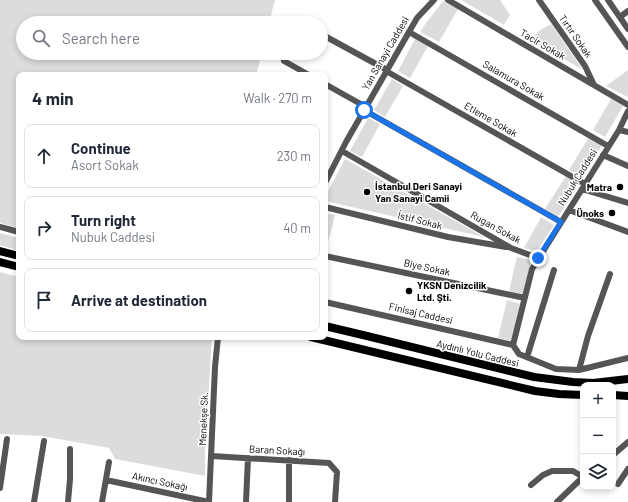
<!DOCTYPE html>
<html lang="en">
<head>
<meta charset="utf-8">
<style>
  :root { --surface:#fff; --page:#f6f6f7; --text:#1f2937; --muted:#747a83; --line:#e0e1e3 }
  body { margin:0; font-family:Barlow,sans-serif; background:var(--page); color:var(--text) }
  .controls { position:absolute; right:12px; bottom:12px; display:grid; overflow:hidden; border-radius:8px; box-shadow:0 2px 6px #0003 }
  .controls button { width:36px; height:36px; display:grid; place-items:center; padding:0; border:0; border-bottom:1px solid var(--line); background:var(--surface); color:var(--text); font:20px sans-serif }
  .stop { position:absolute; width:12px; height:12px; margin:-9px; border:3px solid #1a73e8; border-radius:50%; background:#fff }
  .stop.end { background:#1a73e8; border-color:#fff; box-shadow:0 1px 4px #0008 }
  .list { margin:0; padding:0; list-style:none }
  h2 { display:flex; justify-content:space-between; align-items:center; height:52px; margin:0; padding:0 16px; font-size:17px }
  h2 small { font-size:13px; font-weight:400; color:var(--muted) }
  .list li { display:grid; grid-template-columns:26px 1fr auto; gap:12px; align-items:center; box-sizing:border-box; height:64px; margin:0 8px 8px; padding:0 8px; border:1px solid var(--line); border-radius:8px }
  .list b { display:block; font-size:15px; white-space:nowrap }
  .list p { margin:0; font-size:13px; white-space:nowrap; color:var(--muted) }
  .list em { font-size:13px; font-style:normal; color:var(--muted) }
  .icon { flex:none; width:22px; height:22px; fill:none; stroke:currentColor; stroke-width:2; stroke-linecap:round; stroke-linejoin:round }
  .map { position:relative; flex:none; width:628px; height:502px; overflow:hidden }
  .search { position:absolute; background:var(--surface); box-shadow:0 2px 6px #0003; left:16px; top:16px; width:312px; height:44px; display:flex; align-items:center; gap:10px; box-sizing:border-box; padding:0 14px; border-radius:22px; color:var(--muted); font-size:15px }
  .panel { position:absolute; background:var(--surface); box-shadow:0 2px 6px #0003; left:16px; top:72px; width:312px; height:268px; border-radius:8px }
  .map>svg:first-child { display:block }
</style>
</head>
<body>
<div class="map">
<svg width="628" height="502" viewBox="0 0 628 502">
  <rect width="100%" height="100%" fill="#fff"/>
  <path fill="#dcdcdc" d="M0,0H275L269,23H23V53H262L256,75H19V221L17,228L0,223Z
    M461,0H500L510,15L504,25Z
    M443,1L458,9L439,42L420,32L426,23Z
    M551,24L583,70L531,40L539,31Z
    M415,39L428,46L410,78L398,71Z
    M628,70V97L606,86Z
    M392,79L403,86L385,117L374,110Z
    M611,99L623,106L605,137L593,130Z
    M368,118L380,124L362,157L350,151Z
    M589,137L602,145L583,178L569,170Z
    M345,159L484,237L325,201V197Z
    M566,176L579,184L558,217L545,209Z
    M325,213L335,215L326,250H325Z
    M541,217L554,225L537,251L524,248Z
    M0,233L19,238V251L0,245Z
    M517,257L531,260L523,294L509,291Z
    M0,272L19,277V337H212L205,452V476L115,459L109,448L42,436L0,434Z
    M507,300L520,304L511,341L498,338Z"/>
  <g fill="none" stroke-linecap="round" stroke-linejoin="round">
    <path stroke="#555" stroke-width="6" d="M448,0L628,105
      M539,0L585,66L594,85
      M595,0L628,47
      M608,0L628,29
      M620,17L628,11
      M409,32L608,146
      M321,34L387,70
      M284,61L309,75
      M386,71L585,184
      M325,84L366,107
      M364,110L561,222
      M619,130L628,132
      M342,151L511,248L538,258
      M603,155L628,166
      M325,183L346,142L417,18L434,0
      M582,189L628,203
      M325,207L448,237L506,247
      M569,210L628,232
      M0,227L19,232
      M325,256L525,298
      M325,302L513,345
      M513,345L532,269L619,130L628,111
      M513,345L519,354L556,369L579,370L628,358
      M527,357L554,270
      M579,370L588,336L610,274
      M613,455L628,442
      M212,456L329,463L337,472L335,502
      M106,480L209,502
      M618,484L628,469
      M531,485L543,475L552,471H573L583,477
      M0,488L7,439
      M34,502L44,441
      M68,502L70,479V449
      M102,502L109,462
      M209,502L215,367L218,337
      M246,502L248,458
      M289,502V460
      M557,502L583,477"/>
    <path stroke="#000" stroke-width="8" d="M0,251L19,256
      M0,262L19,267
      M325,326L367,336L534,377L573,382L593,383L628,379
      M311,337L535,391L559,394L583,395
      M613,395L628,396"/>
  </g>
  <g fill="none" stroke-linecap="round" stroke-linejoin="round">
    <path stroke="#1a73e8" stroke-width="5" d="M364,110L561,222L538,258"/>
  </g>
  <g fill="#000" stroke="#fff" stroke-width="1.5">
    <circle cx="620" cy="187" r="4"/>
    <circle cx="367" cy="192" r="4"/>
    <circle cx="612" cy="213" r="4"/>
    <circle cx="409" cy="291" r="4"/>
  </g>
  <g text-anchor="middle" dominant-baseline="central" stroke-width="3" stroke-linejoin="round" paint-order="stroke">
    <g font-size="10" fill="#000" stroke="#fff">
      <text transform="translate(576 36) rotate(55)">Tırtır Sokak</text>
      <text transform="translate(543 44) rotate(30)">Tacir Sokak</text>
      <text transform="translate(385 53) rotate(-60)">Yan Sanayi Caddesi</text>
      <text transform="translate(514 80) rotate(30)">Salamura Sokak</text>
      <text transform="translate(491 119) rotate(30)">Etleme Sokak</text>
      <text transform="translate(577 177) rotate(-58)">Nubuk Caddesi</text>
      <text transform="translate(420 220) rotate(14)">İstif Sokak</text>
      <text transform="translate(496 227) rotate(29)">Rugan Sokak</text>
      <text transform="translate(427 267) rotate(12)">Biye Sokak</text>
      <text transform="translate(421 313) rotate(13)">Finisaj Caddesi</text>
      <text transform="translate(478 353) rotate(14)">Aydınlı Yolu Caddesi</text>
      <text transform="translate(203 419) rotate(-88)">Menekşe Sk.</text>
      <text transform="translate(277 450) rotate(3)">Baran Sokağı</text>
      <text transform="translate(160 481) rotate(12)">Akıncı Sokağı</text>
    </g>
    <g font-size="10" font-weight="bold" fill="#000" stroke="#fff" text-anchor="start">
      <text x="375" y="186">İstanbul Deri Sanayi<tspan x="375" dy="12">Yan Sanayi Camii</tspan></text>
      <text x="612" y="187" text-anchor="end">Matra</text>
      <text x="604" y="213" text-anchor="end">Ünoks</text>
      <text x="417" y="285">YKSN Denizcilik<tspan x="417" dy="12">Ltd. Şti.</tspan></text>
    </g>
  </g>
</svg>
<div class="controls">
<button>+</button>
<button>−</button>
<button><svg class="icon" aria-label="layers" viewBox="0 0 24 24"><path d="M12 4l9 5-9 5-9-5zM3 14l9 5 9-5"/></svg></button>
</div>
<div class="stop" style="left:364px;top:110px"></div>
<div class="stop end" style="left:538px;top:258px"></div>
<div class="search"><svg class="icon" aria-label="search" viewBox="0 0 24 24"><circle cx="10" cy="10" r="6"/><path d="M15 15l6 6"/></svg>Search here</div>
<section class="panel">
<h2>4 min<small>Walk · 270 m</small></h2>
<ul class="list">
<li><svg class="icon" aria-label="ahead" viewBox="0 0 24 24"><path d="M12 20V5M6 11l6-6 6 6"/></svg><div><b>Continue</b><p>Asort Sokak</p></div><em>230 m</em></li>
<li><svg class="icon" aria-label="right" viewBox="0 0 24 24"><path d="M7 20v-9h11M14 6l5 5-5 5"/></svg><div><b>Turn right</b><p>Nubuk Caddesi</p></div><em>40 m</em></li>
<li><svg class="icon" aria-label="arrive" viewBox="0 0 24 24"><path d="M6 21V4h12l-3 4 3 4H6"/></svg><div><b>Arrive at destination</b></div></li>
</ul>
</section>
</div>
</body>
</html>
